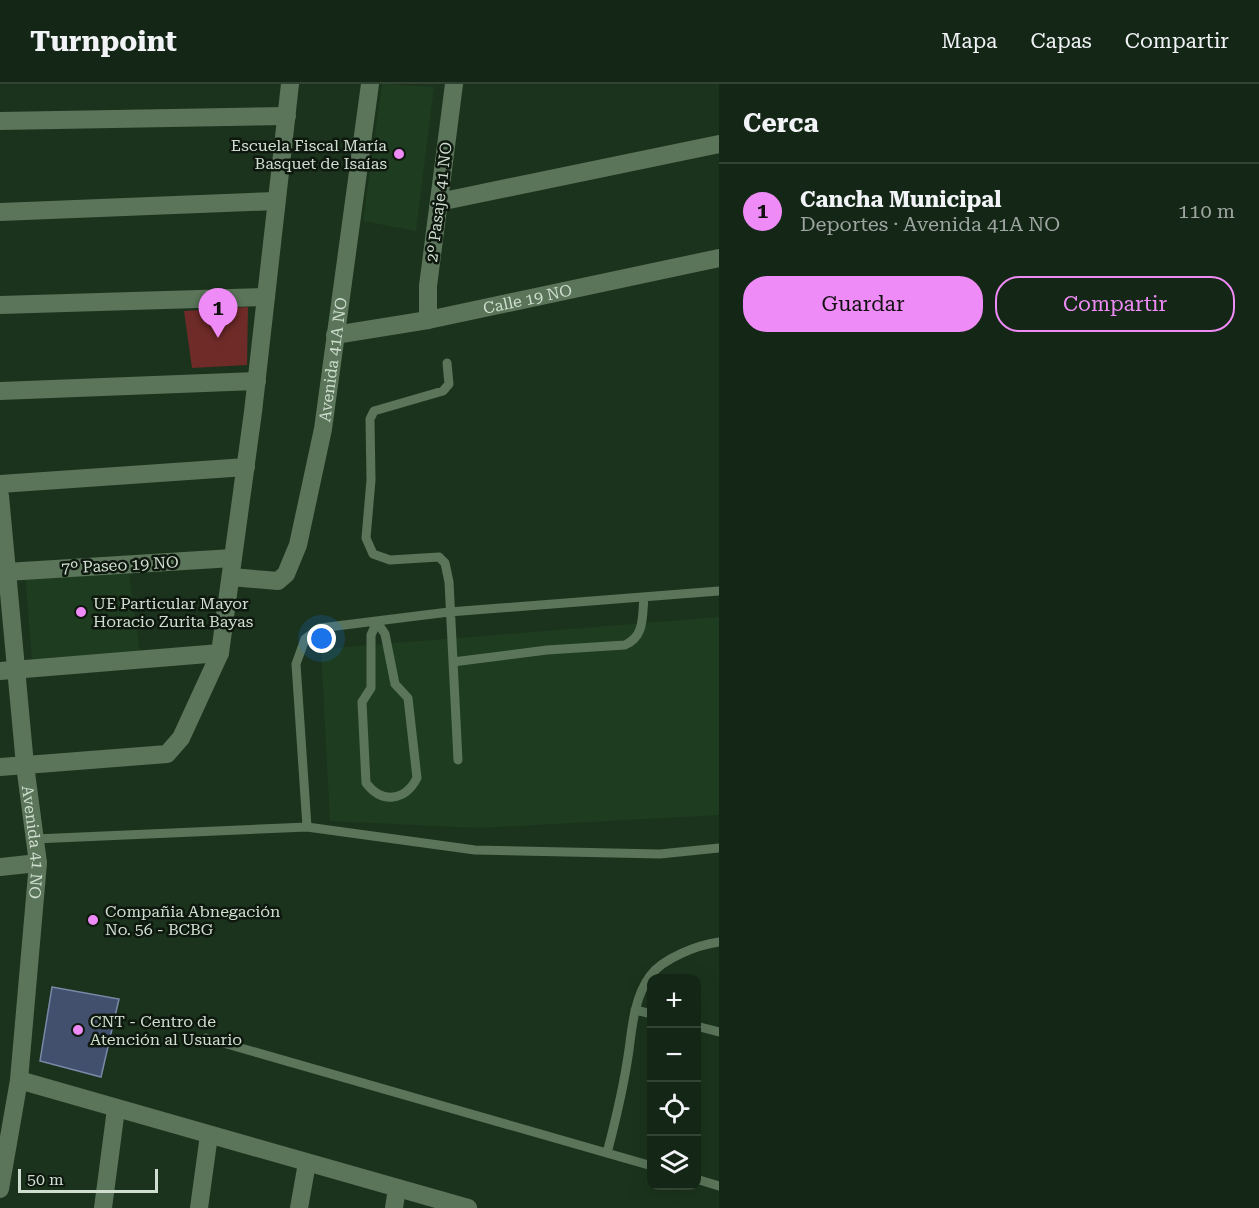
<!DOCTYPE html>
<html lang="es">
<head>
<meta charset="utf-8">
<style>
  :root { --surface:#142615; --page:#213222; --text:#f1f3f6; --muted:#9da5a0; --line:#334334; --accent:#ef8bf6 }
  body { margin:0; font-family:"Roboto Serif",serif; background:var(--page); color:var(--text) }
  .controls { position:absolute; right:18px; bottom:18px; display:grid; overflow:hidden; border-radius:12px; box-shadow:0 6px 24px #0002 }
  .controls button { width:54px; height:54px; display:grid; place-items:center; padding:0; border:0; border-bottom:2px solid var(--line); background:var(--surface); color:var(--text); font:30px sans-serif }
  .scale { position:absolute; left:18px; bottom:15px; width:140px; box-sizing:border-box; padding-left:6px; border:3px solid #cfdecf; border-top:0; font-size:16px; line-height:21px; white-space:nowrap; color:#cfdecf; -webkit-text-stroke:4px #0e180e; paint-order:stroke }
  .you { position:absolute; left:322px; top:555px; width:21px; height:21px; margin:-15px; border:4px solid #fff; border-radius:50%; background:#1a73e8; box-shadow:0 0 0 9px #1a73e833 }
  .badge { display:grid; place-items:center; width:39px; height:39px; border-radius:50%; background:var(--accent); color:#111; font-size:20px; font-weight:700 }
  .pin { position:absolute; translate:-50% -50px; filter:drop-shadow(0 2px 3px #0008) }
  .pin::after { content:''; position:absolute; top:32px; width:21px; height:18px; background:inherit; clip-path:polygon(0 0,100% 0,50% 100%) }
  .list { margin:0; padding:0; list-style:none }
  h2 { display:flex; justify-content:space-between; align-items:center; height:78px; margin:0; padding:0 24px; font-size:26px }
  h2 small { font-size:20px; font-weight:400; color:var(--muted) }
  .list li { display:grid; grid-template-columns:39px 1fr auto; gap:18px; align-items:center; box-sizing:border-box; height:96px; padding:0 24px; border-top:2px solid var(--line) }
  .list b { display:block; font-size:22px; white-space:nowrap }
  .list p { margin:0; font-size:20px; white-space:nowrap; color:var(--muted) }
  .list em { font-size:20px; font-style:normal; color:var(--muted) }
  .actions { display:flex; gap:12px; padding:18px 24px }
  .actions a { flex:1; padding:14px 0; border:2px solid var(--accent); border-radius:24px; text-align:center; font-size:21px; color:var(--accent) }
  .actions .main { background:var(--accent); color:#111 }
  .icon { flex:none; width:33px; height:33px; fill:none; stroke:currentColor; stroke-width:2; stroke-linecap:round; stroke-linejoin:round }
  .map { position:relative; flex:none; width:719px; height:1124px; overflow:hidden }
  header { display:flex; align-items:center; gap:36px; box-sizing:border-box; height:84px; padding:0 30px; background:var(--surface); border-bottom:2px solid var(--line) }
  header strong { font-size:28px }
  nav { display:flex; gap:33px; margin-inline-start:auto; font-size:21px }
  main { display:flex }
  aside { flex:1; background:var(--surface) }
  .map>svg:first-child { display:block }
</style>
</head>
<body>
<header>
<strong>Turnpoint</strong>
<nav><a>Mapa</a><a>Capas</a><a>Compartir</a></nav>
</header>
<main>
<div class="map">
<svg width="719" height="1124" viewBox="0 0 719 1124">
  <rect width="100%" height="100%" fill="#1b331c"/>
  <path fill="#1e3c1f" d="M382,0L434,3L416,147L363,137Z
    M128,483L140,568L32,575L25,489Z
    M719,533V731L480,744L330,737L321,565Z"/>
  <path fill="#6f2b28" d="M248,223L247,281L192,284L184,227Z"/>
  <path fill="#42506d" stroke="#7a89a9" stroke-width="1.5" d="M52,903L119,915L101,993L40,977Z"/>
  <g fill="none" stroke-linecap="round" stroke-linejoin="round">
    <path stroke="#5a755a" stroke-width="9" d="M447,279L449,300L443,307L374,327L370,335L371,396L366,454L373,470L390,476L439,473L445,479L449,498L458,676
      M377,538L385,550L395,600L408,614L417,694C405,717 382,720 366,699L362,618L371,604V551Z
      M453,578L547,566L625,561C645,552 642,533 644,513
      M307,743L296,580L305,555L320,544L449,528L719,507
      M35,755L307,743L475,766L660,770L719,764
      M635,926L652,930
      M696,942L719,948
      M206,954L652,1082
      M607,1069C616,1035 624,1001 629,966C632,942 635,912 650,892C663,874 698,861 719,858
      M696,1095L719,1102"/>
    <g stroke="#5a755a" stroke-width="18">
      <path d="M0,37L287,32"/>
      <path d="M439,118L719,60"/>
      <path d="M0,128L276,117"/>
      <path d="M0,221L266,213"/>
      <path d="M428,236V202L454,0"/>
      <path id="s1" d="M335,251L428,236L719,174"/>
      <path d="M0,307L257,297"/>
      <path d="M0,400L246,383"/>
      <path id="s2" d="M0,412L25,681L38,779L19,996L0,1105"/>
      <path d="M6,488L233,474"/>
      <path id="s3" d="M231,493L278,497L286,490L298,461L323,345L370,0"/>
      <path d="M0,587L220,569"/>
      <path d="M0,683L167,670L181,654L220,569L253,328L290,0"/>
      <path d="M0,783L38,779"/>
      <path d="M19,996L468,1124"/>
      <path d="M103,1124L116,1025"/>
      <path d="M199,1124L209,1051"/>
      <path d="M299,1124L307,1079"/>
      <path d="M394,1124L397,1104"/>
    </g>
  </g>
  <g fill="#ef8bf6" stroke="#0e180e" stroke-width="2">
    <circle cx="399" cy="70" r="6"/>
    <circle cx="81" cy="528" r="6"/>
    <circle cx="93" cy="836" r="6"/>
    <circle cx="78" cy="946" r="6"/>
  </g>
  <g text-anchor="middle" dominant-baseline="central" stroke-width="5" stroke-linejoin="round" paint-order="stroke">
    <g font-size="16" fill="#cfdecf" stroke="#0e180e" text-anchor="start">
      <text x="387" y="61" text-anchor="end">Escuela Fiscal María<tspan x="387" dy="18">Basquet de Isaías</tspan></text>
      <text x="93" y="519">UE Particular Mayor<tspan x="93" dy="18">Horacio Zurita Bayas</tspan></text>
      <text x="105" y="827">Compañia Abnegación<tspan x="105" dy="18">No. 56 - BCBG</tspan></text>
      <text x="90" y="937">CNT - Centro de<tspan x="90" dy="18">Atención al Usuario</tspan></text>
    </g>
    <g font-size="16" fill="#cfdecf" stroke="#0e180e">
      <text transform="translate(439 118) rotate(-83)">2º Pasaje 41 NO</text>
      <text stroke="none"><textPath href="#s1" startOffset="196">Calle 19 NO</textPath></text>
      <text stroke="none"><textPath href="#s3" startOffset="278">Avenida 41A NO</textPath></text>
      <text transform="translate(120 481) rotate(-3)">7º Paseo 19 NO</text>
      <text stroke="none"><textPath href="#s2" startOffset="348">Avenida 41 NO</textPath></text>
    </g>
  </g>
</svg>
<div class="controls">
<button>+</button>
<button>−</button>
<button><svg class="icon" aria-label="locate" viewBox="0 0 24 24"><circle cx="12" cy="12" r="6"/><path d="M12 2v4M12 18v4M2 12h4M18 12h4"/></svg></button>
<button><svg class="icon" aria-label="layers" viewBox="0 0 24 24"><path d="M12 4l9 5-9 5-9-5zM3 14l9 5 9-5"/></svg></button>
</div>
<div class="scale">50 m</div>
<div class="you"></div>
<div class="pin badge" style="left:218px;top:254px">1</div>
</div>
<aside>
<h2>Cerca<small></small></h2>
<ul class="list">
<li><span class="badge">1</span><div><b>Cancha Municipal</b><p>Deportes · Avenida 41A NO</p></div><em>110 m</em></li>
</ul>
<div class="actions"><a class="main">Guardar</a><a>Compartir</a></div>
</aside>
</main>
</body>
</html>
